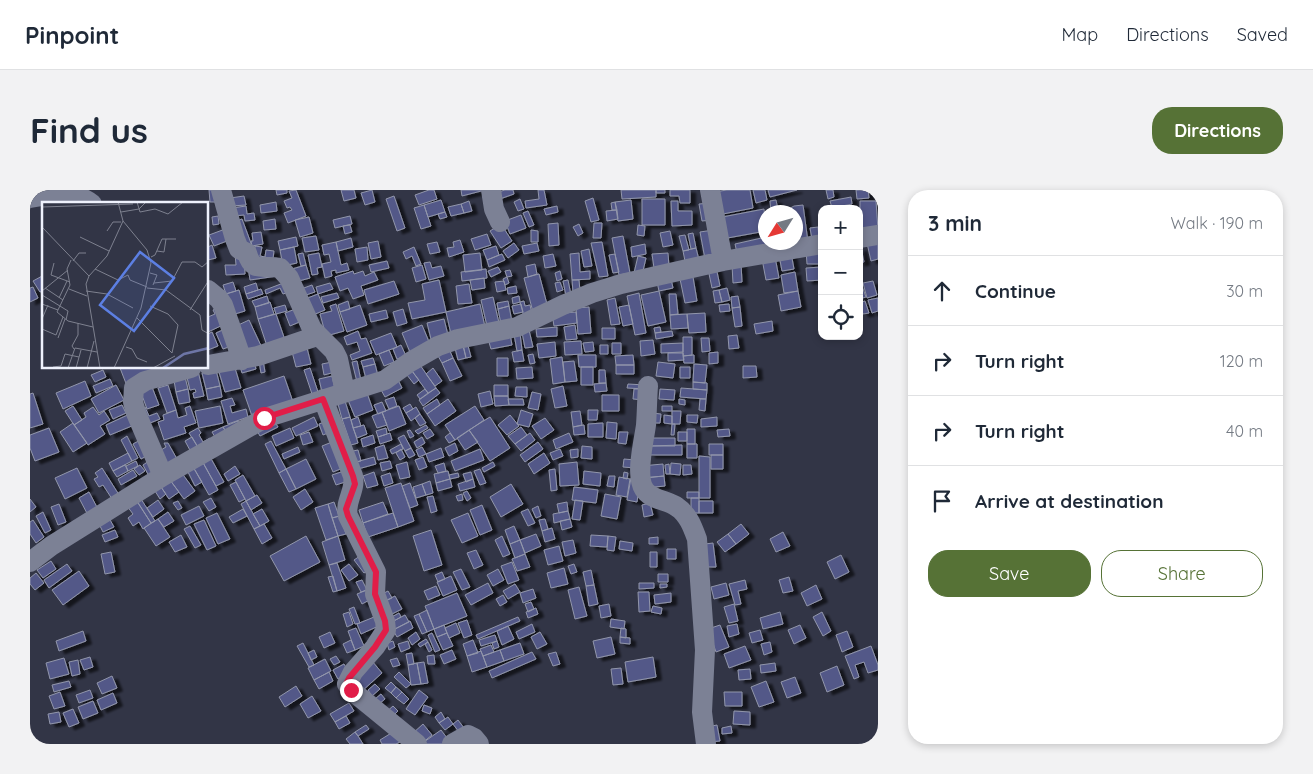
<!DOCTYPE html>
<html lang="en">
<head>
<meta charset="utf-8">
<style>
  :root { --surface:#fff; --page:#f2f2f3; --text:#1f2937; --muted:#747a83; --line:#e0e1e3; --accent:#567236 }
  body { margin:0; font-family:Quicksand,sans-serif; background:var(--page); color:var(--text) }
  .controls { position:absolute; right:15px; top:15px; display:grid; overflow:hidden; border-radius:10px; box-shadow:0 2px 8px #0003 }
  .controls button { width:45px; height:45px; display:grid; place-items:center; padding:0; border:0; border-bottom:1px solid var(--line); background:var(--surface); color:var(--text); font:25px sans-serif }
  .compass { position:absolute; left:728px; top:15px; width:45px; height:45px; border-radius:50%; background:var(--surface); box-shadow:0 2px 8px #0003; rotate:233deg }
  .stop { position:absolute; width:15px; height:15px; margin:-11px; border:4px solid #e11d48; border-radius:50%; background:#fff }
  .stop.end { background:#e11d48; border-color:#fff; box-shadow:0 1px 5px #0008 }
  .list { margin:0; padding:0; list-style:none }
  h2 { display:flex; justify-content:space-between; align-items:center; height:65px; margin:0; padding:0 20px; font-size:21px }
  h2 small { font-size:16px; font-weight:400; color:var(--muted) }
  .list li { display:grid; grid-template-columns:32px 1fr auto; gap:15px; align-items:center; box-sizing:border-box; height:70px; padding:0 20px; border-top:1px solid var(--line) }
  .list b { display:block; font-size:19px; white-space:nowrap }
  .list em { font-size:16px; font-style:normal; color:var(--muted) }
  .actions { display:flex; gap:10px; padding:15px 20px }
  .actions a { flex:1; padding:11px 0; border:1px solid var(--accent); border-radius:20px; text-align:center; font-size:18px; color:var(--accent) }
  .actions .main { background:var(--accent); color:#fff }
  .icon { flex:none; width:28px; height:28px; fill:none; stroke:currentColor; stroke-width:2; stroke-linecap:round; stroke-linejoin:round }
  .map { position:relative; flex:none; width:848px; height:554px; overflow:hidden; border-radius:20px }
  header { display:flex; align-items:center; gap:30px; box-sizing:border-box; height:70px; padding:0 25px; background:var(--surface); border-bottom:1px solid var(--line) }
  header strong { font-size:24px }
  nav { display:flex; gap:28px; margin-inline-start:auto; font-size:18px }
  .intro { display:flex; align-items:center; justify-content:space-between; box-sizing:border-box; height:120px; padding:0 30px }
  h1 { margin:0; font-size:35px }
  .button { padding:12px 22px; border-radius:20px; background:var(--accent); color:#fff; font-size:18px; font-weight:700 }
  main { display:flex; gap:30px; padding:0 30px }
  aside { flex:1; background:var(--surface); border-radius:20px; box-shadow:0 2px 8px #0003 }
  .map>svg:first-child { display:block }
</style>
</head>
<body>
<header>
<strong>Pinpoint</strong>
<nav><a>Map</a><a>Directions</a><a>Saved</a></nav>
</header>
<div class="intro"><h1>Find us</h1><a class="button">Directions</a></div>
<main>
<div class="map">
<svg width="848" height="554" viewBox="0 0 848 554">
  <defs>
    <filter id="shadow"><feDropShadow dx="5.5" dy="3" stdDeviation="1" flood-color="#0009"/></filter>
  </defs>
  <rect width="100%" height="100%" fill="#323546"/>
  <path fill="#525988" stroke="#9296ab" filter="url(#shadow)" d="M179,0H186L187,12H180Z
    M246,0H257V3L247,5Z
    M266,0L276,26L258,33L254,23L262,20L260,17L257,18L254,11L262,8L259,1Z
    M311,0H324L326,8L314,11Z
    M342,0L345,12L335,15L331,3Z
    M399,0H404L407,9L389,15L385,5Z
    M431,0H455L432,6Z
    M475,0H483L484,4L467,10L465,3Z
    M508,0H514L517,15L496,18L495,11L509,9Z
    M591,0H626V7L592,9Z
    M626,0H635V3H626Z
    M640,0H660V13H650L649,6H640Z
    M697,0H720L723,18L688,25L684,2Z
    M723,0H735L737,10L726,13Z
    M738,0H767L740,7Z
    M796,0H803L804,7L798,9Z
    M826,0H838L839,8L827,9Z
    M214,6L216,15L201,16L200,8Z
    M364,6L375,38L367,41L356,9Z
    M821,7L822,14L802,18L800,11Z
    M563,8L569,30L561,32L555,11Z
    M490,9L494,19L488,21L484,12Z
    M612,9H635V35H612Z
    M411,10L415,22L398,27L394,15Z
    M601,10L603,29L588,31L585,12Z
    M746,10L748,20L741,21L740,11Z
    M439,11L442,21L434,23L431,14Z
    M641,11H648V21H662V35L642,36Z
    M830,11H846L848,40L829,43V19H821L830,18Z
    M246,12L247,21L231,23L230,15Z
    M585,12L587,20H582L581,13Z
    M680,13L682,30L672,31L669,14Z
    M431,14L434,23L421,26L418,17Z
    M394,15L401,36L391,39L384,18Z
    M773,15L778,52L766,50V22H753L764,16Z
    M216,16L217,24L224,23L225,30L215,31L214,25L203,26L202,18Z
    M527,16L528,22L516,25L514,19Z
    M734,19L736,41L692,49L687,28Z
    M587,20L588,29L577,31L576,21Z
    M498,21L504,35L499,37L493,23Z
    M415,22L417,27L410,29L408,24Z
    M491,25L496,38L480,44L475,31Z
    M188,26L189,34L183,35L182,27Z
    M320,26L322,34L305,38L303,30Z
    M279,27L283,43L270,47L265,30Z
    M212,29L222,56L212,59L202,33Z
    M245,29L246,39L234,40L233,31Z
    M528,33L529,55L519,56L518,34Z
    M564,33H572L571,48H563Z
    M471,34L482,51L471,58L460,41Z
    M549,34L553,43L548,46L543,37Z
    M320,35L322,42L315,44L313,36Z
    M608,35L615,36L614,46L607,45Z
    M788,37L789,48L782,49L780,38Z
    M198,38L202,49L184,56L179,45Z
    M501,40L508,41V52H501Z
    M683,40L688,67L675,69L670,42Z
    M640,41L643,55L633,57L630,43Z
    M231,42L233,54L222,56L221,51H223L222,43Z
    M663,43L666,58L661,59L658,44Z
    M457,44L461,55L445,60L441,49Z
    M655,45L659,60L653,61L649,46Z
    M286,46L289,60L275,62L272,48Z
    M593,46L600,83L589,85L582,48Z
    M266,47L268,56L250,60L248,51Z
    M736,47V52H740L741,56L707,63L705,54Z
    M321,48L323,57L308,61L306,52Z
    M430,50L434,62L419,67L417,58L424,57L423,52Z
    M348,51L351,67L341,69L338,53Z
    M848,51V69L841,71L837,53Z
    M306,52L311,75L317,73L319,80L306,83V80L301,81L302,86L295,88L292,74L301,72L299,64L294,65L292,55Z
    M407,52L410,62L400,64L397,54Z
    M572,52L578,86L569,87L561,53Z
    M484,53L489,60L478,68L473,61Z
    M507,53L509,61L494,64L492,56Z
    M615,54L616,64L602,67L601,57Z
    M182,55L186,68L178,70V57Z
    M225,56L232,57L230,66L235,67L236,60L244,61L242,76L223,73Z
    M466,56L469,65L457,70L453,60Z
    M264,57L267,73L253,76L250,60Z
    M337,57L338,70L327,72L325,59Z
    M384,57L391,74L386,76L382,66L376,69L373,62Z
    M666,58L670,74L656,76L653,61Z
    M831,58L834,72L829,73V59Z
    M559,59L562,76L554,77L551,61Z
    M791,59V74H777L776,60Z
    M205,63H214L215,84L196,85L195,75H206Z
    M273,63L276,75L271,76L268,64Z
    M289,63L292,77L287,78L288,84L282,85L278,65Z
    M450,63L452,80L435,82L433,65Z
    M549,63L550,82L560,81V89L542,90L540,64Z
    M638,63L639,77L624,78L622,64Z
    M761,63L764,79L752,81L749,65Z
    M472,64L475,70L459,77L457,70Z
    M523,64L526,76L515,78L513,66Z
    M585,64L589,82L583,83L579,65Z
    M608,66L616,68L612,85L604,83Z
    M745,67L749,88L736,90L732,69Z
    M357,71L359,78L341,82L339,75Z
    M400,72L402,78L411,76L414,86L399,90L394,73Z
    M505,74L507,84L498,87L496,76Z
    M711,74L712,92L703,93L702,75Z
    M276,75L280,88L265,92L262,79Z
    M392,75L396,89L386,92L382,78Z
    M468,77L471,82L461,87L458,81Z
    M686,77L690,96L682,98L678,79Z
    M792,77V90L777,91L776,78Z
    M456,79L457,88L432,91L431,82Z
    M480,80L482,86L477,87L475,81Z
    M323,81L324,84L333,81L335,86L344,82L348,90L331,96L334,105L323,109L318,98L310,101L305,87Z
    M530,81L532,89L527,91L525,83Z
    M765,82L768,101L754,103L751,85Z
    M219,83L247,86L220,90Z
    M509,84L518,118L503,122L494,88Z
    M14,85V100L10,102L3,91Z
    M477,87L479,93L475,95L473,89Z
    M663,87L667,111L655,113L650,89Z
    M454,88L455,98L442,100L440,90Z
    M641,89L643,98L629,101L627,92Z
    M409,90L416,122L382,129L378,113L395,110L392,94Z
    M538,90L541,105L536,106L533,91Z
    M542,90H549L550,101L543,102Z
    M364,91L369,104L338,114L334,100Z
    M474,91L476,100L467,102L465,92Z
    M843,91L847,105L837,108L833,93Z
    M203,92L206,101L196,104L193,95Z
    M256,92L262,101L253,104L250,98L236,104L235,100Z
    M530,92L533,100L527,102L525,93Z
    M226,93L228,100L216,104L214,97Z
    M300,93L303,99L288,104L286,97Z
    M439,94L442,113L428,114L426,96Z
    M282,95L285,102L273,106L271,99Z
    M486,96L487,103L478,104L477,98Z
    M832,96L836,107L829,109V97Z
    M3,97L8,108L0,112V98Z
    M697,98L700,110L692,112L689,100Z
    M231,99L233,104L218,109L216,104Z
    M209,100L215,121L198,126L192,105Z
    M689,100L692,112L685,113L683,101Z
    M629,101L636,132L618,136L611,105Z
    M768,101L771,117L751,121L748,105Z
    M307,103L309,108L293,113L291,107Z
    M609,103L616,143L605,145L597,106Z
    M288,104L295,120L283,125L275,109Z
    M639,104H646L648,124L640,125Z
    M237,106L239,113L225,117L222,111Z
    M489,106L490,112L483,114L482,108Z
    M708,106L710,117L702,118L701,107Z
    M463,107L469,133L457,136L451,110Z
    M585,108L590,134L581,135L577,110Z
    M848,108V121L842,123L838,110Z
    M318,111L320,119L310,122L308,115Z
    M478,111L479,116L468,119L467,113Z
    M494,111L495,116L500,115L503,128L495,130L490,112Z
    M835,111L839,123L833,124L829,113Z
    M240,112L244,124L228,129L225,117Z
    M306,114L314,141L296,146L290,124L302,121L300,116Z
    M450,114L455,137L421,144L416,122Z
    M491,114L493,122L484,124L482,116Z
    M699,114L700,121L690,122L689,115Z
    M255,115L257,121L246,124L244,118Z
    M330,115L337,135L317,142L310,122Z
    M599,115L603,134L593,136L589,117Z
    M191,116L199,132L178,142V127L185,124L183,120Z
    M479,116L482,132L471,134L468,119Z
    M559,117L561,143L548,144L546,118Z
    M710,117L712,136L705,137L702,118Z
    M268,118L274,130L260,136L255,123Z
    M373,119L377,133L367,136L363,122Z
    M356,120L358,128L341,132L339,124Z
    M546,122L547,133L524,136L522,124Z
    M675,123L676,142L659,143L657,124Z
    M246,124L256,153L238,159L228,129Z
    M657,124L658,138L641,139L640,125Z
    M414,129L418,145L401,149L397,133Z
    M219,130L233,160L211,158L204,137Z
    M742,131L743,141L726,144L724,134Z
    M392,135L402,159L382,167L372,143Z
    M545,135L547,149L536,150L534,137Z
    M527,137V146L507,147L506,139Z
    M630,137L631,142L625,143L624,138Z
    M197,138L204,155L193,159L186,143Z
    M572,138H585V149H572Z
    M499,140L503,157L495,158L492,142Z
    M328,141L331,149L336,148L342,163L322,170L320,165L330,161L327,152L317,155L314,147Z
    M642,141L643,146L626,149L625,143Z
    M182,142L188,156L178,160V144Z
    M361,143L367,157L346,165L340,151Z
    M490,143L492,160L487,161L484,144Z
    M480,144L482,155L461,159L458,149Z
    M707,145L709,158L699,159L698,146Z
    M653,147H662V165L653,166Z
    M671,148H679L680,161L672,162Z
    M623,150L625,164L611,166L610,151Z
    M551,151L552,164L535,165L534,152Z
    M432,152L436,168L428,170L424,154Z
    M437,152L441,167L436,168L433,154Z
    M525,152L526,166L509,168L507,154Z
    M563,152L564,161L555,162L553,153Z
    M582,153H591V164H582Z
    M653,153V162L631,163V154Z
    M276,154L281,174L266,177L261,158Z
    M371,155L376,166L367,169L363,159Z
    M570,155H578V164H570Z
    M419,159L423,168L412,173L407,164Z
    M359,160L364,172L354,176L349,164Z
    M492,160L494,171L484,172L482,162Z
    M688,162V173L679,174V163Z
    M638,163H653L654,170L638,171Z
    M503,164L505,173L500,174L498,165Z
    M548,165H566V177H549Z
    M603,165L604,175H586L585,166Z
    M664,165V173H654L653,166Z
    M532,167L535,192L523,194L520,169Z
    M343,168L345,174L333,177L331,171Z
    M423,168L432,186L420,191L412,173Z
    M467,168H478V186H467Z
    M233,170L235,182L231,183L229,171Z
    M307,171L309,181L294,185L292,174Z
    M327,171L331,191L327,192L322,172Z
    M544,171L547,191L535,192L533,172Z
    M224,172L226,179L212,183L210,176Z
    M628,172L645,174L643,188L626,186Z
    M345,174L349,190L337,193L333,177Z
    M664,174L677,175L675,193L663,192Z
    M390,175L406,198L398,203L382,181Z
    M586,175H604V184H586Z
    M713,176H726L727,187L713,188Z
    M502,177L503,188L487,189L486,178Z
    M551,177H563V195H551Z
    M650,177H660V188H650Z
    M90,178H124L127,185L97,196Z
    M205,178L211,198L195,202L189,182Z
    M280,178L290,208L284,210L274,180Z
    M403,178L412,191L405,196L396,184Z
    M73,180L76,187L65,192L61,185Z
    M186,180L190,196L176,199L172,183Z
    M569,180H575L576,193H569Z
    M168,181L174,206L164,208L163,203L166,202L165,199L160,200L156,183Z
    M382,181L389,190L384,194L377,185Z
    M154,183L158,199L146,202L143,185Z
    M254,186L263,212L222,226L213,200Z
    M302,186L305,199L292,202L289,189Z
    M367,188L372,198L355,207L350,198Z
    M80,189L83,196L66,203L63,196Z
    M55,191L61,206L33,219L26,203Z
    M120,192L129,215L117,219L113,208L105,197Z
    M663,192L677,193V200L663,199Z
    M576,193L577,201L565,202L564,194Z
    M598,194L615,195V199L597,198Z
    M86,195L94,210L69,223L61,209Z
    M138,195L146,220L137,223L128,198Z
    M464,195H478V206H464Z
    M190,196L192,207L178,210L176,199Z
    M533,196L537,216L525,218L521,199Z
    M486,197H497V207L485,206Z
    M406,198L410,203L393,216L389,210Z
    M651,198L677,200L676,209L650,207Z
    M158,199L160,212L149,214L146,202Z
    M395,199L398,203L390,209L387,205Z
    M604,199H615L614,210L603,209Z
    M630,199L645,200L644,210L629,209Z
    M460,201L463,214L451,217L448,204Z
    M502,202L511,204L508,220L498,218Z
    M3,203L13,234L0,238V204Z
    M337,203L343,220L325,227L318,210Z
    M572,205H589V221H572Z
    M464,206H478L479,215L465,216Z
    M364,207L367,216L359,219L355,210Z
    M202,208L205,215L200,216L202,223L216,219L218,227L198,234L191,211Z
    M407,209L410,215L397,224L393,218Z
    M418,209L426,221L405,236L397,224Z
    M478,209H493L494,215H479Z
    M649,209L655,210V215L649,214Z
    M670,209H676L675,221L669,220Z
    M315,211L320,227L312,229L308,214Z
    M352,212L356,221L348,224L344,215Z
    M380,214L383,219L376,223L373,218Z
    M92,215L96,223L83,229L79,220Z
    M43,216L52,230L44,235L35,221Z
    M160,216L166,233L154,237L156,243L134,250L128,232L134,230L133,225L146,220L148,228L157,225L155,218Z
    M190,216L193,233L169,238L165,221Z
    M369,216L376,234L359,241L352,222Z
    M445,216L454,230L425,250L415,235Z
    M632,216H642V221H632Z
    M63,217L69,225L74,221L80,230L70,236L75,244L58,255L44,235L56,227L54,223Z
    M115,217L119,226L127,223L130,229L115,235L109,220Z
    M386,217L390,224L381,231L376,223Z
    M491,220L503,224L499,237L487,234Z
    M558,220H568L567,230H558Z
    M550,221L552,235L543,237L541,222Z
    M642,221H651L650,234H642Z
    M104,222L109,233L80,245L76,235Z
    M352,222L357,235L347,238L342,226Z
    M622,223L631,224L630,233H621Z
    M390,224L396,233L390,236L385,228Z
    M480,225L489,236L477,245L468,235Z
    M634,225L642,226V234L634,233Z
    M657,225H668L667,233L657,232Z
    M284,227L288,236L266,246L262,238Z
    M320,227L328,253L321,255L312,229Z
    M328,227L331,236L323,238L321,230Z
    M460,227L480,258L460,271L439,240Z
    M687,227V236L671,237V229Z
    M515,228L524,240L511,249L502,236Z
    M243,229L248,237L230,246L226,239Z
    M300,230L303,241L293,245L289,234Z
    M208,231L210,236L196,242L193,237Z
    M577,232L587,233L586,249L576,248Z
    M43,233L57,253L43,262L30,242Z
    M573,233V247H558V234Z
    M642,234H645L644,245H641Z
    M334,235L337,244L327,248L323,238Z
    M396,235L398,238L388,244L385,241Z
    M554,235L555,244L544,245L543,237Z
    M193,237L196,242L185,247L182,242Z
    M491,237L497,245L485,254L478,246Z
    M19,238L29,262L5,271L0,258V245Z
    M168,238L171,243L169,245L173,252L180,248L182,252L169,259L159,243Z
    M260,238L264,248L246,256L242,246Z
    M356,238L357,244L348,247L346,241Z
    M400,239L404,245L397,249L393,243Z
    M657,239H665V254H657Z
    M699,239L700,246L688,247L687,240Z
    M380,240L384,246L380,248L377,241Z
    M439,240L448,252L435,260L427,248Z
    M279,242L283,252L273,255L270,245Z
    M589,242H598L596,254L588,253Z
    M648,242H657V251H648Z
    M360,243L362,250L350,254L348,247Z
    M420,243L425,250L419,253L415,247Z
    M500,243L505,250L491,261L485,254Z
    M539,243L543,252L526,259L523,250Z
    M343,245L345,253L333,257L331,249Z
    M374,245L381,258L375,261L368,248Z
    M97,246L108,268L102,271L91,250Z
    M162,247L169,259L162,264L155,251Z
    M392,247L395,253L387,258L384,252Z
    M114,248L122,263L111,269L103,254Z
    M619,248H645V256H619Z
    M307,250L318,276L303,282L292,256Z
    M241,251L256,279L249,283L235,254Z
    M508,252L513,259L495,272L490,265Z
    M134,253H138L147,269L134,276L126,263L136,257Z
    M425,253L428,261L419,266L415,258Z
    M371,254L373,259L362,264L360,260Z
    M657,254H667V268H657Z
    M679,254H693V265H679Z
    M354,255L358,268L348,270L345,258Z
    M652,255V265H620L619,256Z
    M552,256L562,257V269L551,268Z
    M268,257L270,262L254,269L252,264Z
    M392,257L396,264L389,267L386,260Z
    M381,258L385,265L379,268L375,261Z
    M411,258L414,267L399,272L396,264Z
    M371,259L375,267L370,270L366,263Z
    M450,259L454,270L425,281L421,271Z
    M530,259L533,266L523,270L520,263Z
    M548,259V267L541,268L540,260Z
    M328,260L331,271L326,272L323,261Z
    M98,263L102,271L83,281L79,273Z
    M514,263L520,273L504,284L498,274Z
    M179,265L194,292L186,296L171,269Z
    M681,265H693V279H681Z
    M669,266L680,267V308H669Z
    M344,267L346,274L328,279L326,272Z
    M393,267L397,277L389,280L385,270Z
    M122,269L129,281L119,286L113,275Z
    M171,269L188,300L179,305L162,275Z
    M276,269L286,289L266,299L256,279Z
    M594,269L605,270V278L593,277Z
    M106,271L108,276L98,281L96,276Z
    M360,271L362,278L352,281L350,273Z
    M377,272L380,287L370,289L366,275Z
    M463,272L465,276L454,282L452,278Z
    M547,272L549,295L530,296L529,274Z
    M414,273L416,281L408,283L405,276Z
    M641,273L651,274L650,285L640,284Z
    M633,274L634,286L613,288L611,276Z
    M639,274L640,284H636L635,275Z
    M95,275L98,281L87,287L83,281Z
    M110,275L115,281L109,285L104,279Z
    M162,275L172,292L165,296L156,278Z
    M653,275H661L662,284L653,285Z
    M205,276L210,284L198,291L194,284Z
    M47,278L57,298L35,309L25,288Z
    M72,278L91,308L84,312L73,295L69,297L64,289L68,287L65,283Z
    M256,279L266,299L259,302L249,283Z
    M450,279L456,293L450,295L444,281Z
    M525,279L527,300L521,301L519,280Z
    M103,280L107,286L91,295L88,289Z
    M317,280L321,290L306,295L302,285Z
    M418,281L420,289L406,293L404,284Z
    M554,281L571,283L570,296L553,294Z
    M151,282L165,301L154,309L140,290Z
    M344,282L348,295L337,298L333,286Z
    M441,282L443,289L436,292L433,284Z
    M594,282L598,283L597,289L593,288Z
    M360,283L363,293L354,296L351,286Z
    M428,283L429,287L420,289L419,285Z
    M213,285L225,306L216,311L205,290Z
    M579,286H585L584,297L577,296Z
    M634,286L635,296L614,298L613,288Z
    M589,287L600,289L597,307L586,305Z
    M601,288L610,290L607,312L597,310Z
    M420,289L422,297L408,301L406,293Z
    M443,289L445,297L430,301L428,294Z
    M140,290L149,302L139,309L131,297Z
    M400,291L403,303L396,305L392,294Z
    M206,292L215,309L209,312L200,295Z
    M371,293L384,331L368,337L355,298Z
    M380,293L388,315L380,318L372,296Z
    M392,294L396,305L386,308L383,297Z
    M481,294L493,314L471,327L460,307Z
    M131,297L136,304L130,309L125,301Z
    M544,297L568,300L566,313L542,310Z
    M275,299L283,312L271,320L263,307Z
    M437,301L441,308L437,311L433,303Z
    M59,302L70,323L60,329L49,308Z
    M657,302H669V308H657Z
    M432,304L433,310L428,311L426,306Z
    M575,304L591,307L587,329L571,326Z
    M227,305L232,313L221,320L216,311Z
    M403,306L407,321L401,323L397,307Z
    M181,308L186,317L179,321L173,312Z
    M661,308H669V323H661Z
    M0,309L6,317L0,322Z
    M111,309L125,331L121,333L107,311Z
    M106,310L121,333L113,339L109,332L103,336L98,328L103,324L97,316Z
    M128,310L134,319L123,327L117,318Z
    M545,310L553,311L550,330L542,329Z
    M148,311L152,318L148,320L143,313Z
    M216,311L230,336L224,339L211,314Z
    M669,311H683V323H669Z
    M304,312L309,326L302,328L298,314Z
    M353,312L358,324L333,333L329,320Z
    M537,312L538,321L529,323L527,314Z
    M620,313L623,325L614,327L612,315Z
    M29,314L36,332L28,335L21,317Z
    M298,314L308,346L296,350L285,318Z
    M452,315L462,340L450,345L440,320Z
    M169,316L174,326L156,335L151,325Z
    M508,316L511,326L506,328L502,319Z
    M213,319L217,326L203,333L199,327Z
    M232,319L239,331L230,336L223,324Z
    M498,319L505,333L498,336L491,322Z
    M538,321L540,329L524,333L523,324Z
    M13,322L21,340L15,343L6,326Z
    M138,322L144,331L134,337L128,329Z
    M187,323L200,349L188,354L176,328Z
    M363,323L368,337L338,347L333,333Z
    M438,323L448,346L432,353L421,330Z
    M310,326L316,344L308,346L302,328Z
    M79,328L84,337L73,342L69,334Z
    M128,329L140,347L126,356L114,338Z
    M515,329L518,339L512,341L509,330Z
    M540,329L542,337L532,340L530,331Z
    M3,330L14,347L6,353L0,344V332Z
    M174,330L186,356L177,360L164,334Z
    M234,334L242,348L232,354L224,339Z
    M711,334L719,344L706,354L698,344Z
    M160,336L171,355L165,358L154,339Z
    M484,336L490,350L480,354L475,340Z
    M522,338L525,349L515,352L512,341Z
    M85,340L88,347L75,352L72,345Z
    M401,340L412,375L394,381L383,346Z
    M753,342L760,356L746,362L740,349Z
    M506,344L511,356L495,363L490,350Z
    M698,344L706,354L695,362L687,352Z
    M151,345L157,357L145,362L139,352Z
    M561,345L578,346L577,357L560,356Z
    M276,346L290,372L254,391L240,366Z
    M308,346L315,370L299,375L292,352Z
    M472,346L480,364L473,367L465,350Z
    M578,346L586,347L584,361L577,360Z
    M628,347V354H619V348Z
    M490,350L495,364L485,368L480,354Z
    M543,350L546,363L535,366L532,352Z
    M590,351L603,353L602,361L589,359Z
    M683,353L686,377H677L675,354Z
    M529,356L533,371L518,375L514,360Z
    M637,359H646V369H637Z
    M446,360L453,375L444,379L437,363Z
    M81,362L85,382L75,384L71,364Z
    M620,362H627V377H620Z
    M495,364L500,377L487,381L482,369Z
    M811,365L819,382L805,389L797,372Z
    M330,366L340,379L334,383L324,370Z
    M21,371L26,379L13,388L7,380Z
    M482,372L489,390L478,394L471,376Z
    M307,373L316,398L307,401L299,375Z
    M37,374L42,381L19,398L14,390Z
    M319,374L328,385L319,391L311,380Z
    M544,374L547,382L541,384L538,376Z
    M534,378L538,394L521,398L517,383Z
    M431,379L440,397L432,400L423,382Z
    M468,379L474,390L463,396L457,385Z
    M561,380L564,395L556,396L553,382Z
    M49,381L59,396L33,415L22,400Z
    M412,382L415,389L408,392L405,385Z
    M6,383L14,393L5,400L0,394V388Z
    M628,384H638V392H628Z
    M303,386L307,401L303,402L298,387Z
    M421,386L427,400L413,406L407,392Z
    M759,387L763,401L753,403L749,390Z
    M332,390L337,400L331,402L326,392Z
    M715,390L717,399L708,401L711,414L705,415L699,394Z
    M458,393L463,403L441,415L435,405Z
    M609,393H624V398L609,399Z
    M696,393L699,405L684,409L681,397Z
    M485,394L490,402L478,409L473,401Z
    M630,394H637V397L630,398Z
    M564,395L568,414L559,416L556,396Z
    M786,395L792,409L777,416L771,403Z
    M406,396L410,405L398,410L394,401Z
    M549,397L557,426L545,429L538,400Z
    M339,399L343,408L332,414L327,404Z
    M503,399L506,408L493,413L490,403Z
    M358,401L362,408L351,413L348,406Z
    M608,402H619L620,421L609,422Z
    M427,403L437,426L404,439L395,416Z
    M641,403V412L625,414L624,405Z
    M473,405L477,412L470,416L466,409Z
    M365,406L372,419L358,426L351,413Z
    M501,412L504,419L498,422L495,414Z
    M579,414L581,426L571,428L569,416Z
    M704,414L708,431L699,433L694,417Z
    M623,416L632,418L631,424L621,422Z
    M324,417L330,433L325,434L319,419Z
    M506,418L508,424L498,428L496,422Z
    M397,420L404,439L397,442L389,424Z
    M319,422L323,434L317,437L313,424Z
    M750,422L753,434L733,439L730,428Z
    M792,422L801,441L793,446L783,427Z
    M369,423L371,427L360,433L358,429Z
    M389,424L397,442L392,444L384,426Z
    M349,425L353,434L331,444L327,434Z
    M375,425L379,432L363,440L360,433Z
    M488,427L490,431L448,449L446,445Z
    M581,429L595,431L594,439L580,437Z
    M437,430L442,445L434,448L428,433Z
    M380,431L383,438L367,447L363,440Z
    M426,433L430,443L419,448L415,438Z
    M502,434L505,442L489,449L486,442Z
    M707,434L709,444L699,447L697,436Z
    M414,435L417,443L407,447L404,439Z
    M690,435L699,457L686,462L678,439Z
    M770,435L776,448L764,454L758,440Z
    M478,436L484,449L472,455L467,441Z
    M326,438L334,456L325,460L318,441Z
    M591,438L596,439V448L590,447Z
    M730,440L733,450L722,453L719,443Z
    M53,441L56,451L29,461L26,451Z
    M817,441L823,457L812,462L806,445Z
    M300,442L305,453L294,458L289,447Z
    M386,442L390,449L382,455L378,448Z
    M510,442L517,454L507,459L501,447Z
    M402,443L410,460L405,462L398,445Z
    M417,443L423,456L413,460L407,447Z
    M465,445L467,451L451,456L449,450Z
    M581,447L585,464L567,468L563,451Z
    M590,447L600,448V454L590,453Z
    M396,449L398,452L390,457L388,454Z
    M321,450L325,460L317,463L313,454Z
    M443,450L448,463L437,466L433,454Z
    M363,451L365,457L359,460L357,453Z
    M378,451L380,458L371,462L368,454Z
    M467,451L469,457L464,459L462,453Z
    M398,452L402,460L399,462L395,454Z
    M740,452L742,462L734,465L731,454Z
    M273,453L284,475L279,477L267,456Z
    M490,453L494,464L474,471L470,460Z
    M461,455L464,462L453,466L450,459Z
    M715,456L721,470L699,478L694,464Z
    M841,456L848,475V480L838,483L834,472L825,475L829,487L824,489L815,466Z
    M284,460L287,467L281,470L278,463Z
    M422,460L426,469L414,474L410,465Z
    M470,460L474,471L457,477L453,466Z
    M451,461L457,477L442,482L437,466Z
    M502,462L506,469L462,488L459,481Z
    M526,462L530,474L523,476L518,464Z
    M382,463L384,474L378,475L376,464Z
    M404,465L405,474H398L397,466Z
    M306,466L310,472L304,475L300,469Z
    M60,467L63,477L54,480L50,470Z
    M623,467L626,487L598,492L595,472Z
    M34,468L39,484L20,489L16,473Z
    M367,468L370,475L363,477L360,470Z
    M295,469L301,481L284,490L278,478Z
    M48,470L50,484L42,486L39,472Z
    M342,471L352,483L331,502L321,491Z
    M394,472L398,493L391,494L387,473Z
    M387,473L391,494L381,495L378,475Z
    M745,473L746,481L731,483L730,475Z
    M314,474L319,483L308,489L303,480Z
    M807,476L814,495L797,502L790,483Z
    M591,478L593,494L583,495L581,479Z
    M720,479L721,489L709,490L708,480Z
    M299,482L303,491L289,499L284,490Z
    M369,482L381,494L376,498L364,487Z
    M82,486L87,498L72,504L67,493Z
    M765,487L771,503L757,508L751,492Z
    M39,491L41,497L24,502L22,495Z
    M736,491L744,512L729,517L721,497Z
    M361,492L366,497L361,503L355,498Z
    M345,494L350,499L342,506L338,500Z
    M266,496L272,506L255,517L249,507Z
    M366,497L372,502L366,508L361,503Z
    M60,500L63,508L49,513L46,505Z
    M389,500L398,507L385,525L376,519Z
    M30,502L35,516L24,519L19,506Z
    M372,502L379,509L374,514L366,508Z
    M694,502H712V516H695Z
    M83,503L87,513L71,520L67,510Z
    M351,504L355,509L349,514L345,509Z
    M282,506L291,521L278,528L270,514Z
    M63,511L68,523L53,529L48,517Z
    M319,513L324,521L305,532L300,524Z
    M394,515L402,518L400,524L392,521Z
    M363,516L368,521L360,529L355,523Z
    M43,519L49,533L39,537L33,523Z
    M704,521L720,522V535L703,534Z
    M29,522L31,532L20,534L18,524Z
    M411,522L415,529L409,533L405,527Z
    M316,526L320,533L309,539L305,532Z
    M418,527L423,534L415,540L409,533Z
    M428,530L437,542L432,546L423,534Z
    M393,534L402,545L391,554L382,544Z
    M336,535L339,539L328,546L325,542Z
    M687,535L690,551L679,552L677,537Z
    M701,536L702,543L692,544V538Z
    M411,540L420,552L417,554H396L394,552Z
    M325,542L328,546L333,554H320L316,549Z
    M363,542L370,552L366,554H352L350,550Z"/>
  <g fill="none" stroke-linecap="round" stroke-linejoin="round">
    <path stroke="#7c8195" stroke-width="20" d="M191,0L205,49L209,59L217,63C223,84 233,74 250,78L259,88L282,139L304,161L308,169L315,202
      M461,0L464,19L470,32
      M680,0L693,71
      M0,8C21,4 45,0 62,14
      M829,48L848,45
      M178,100L189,109L193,115L212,170
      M178,175L228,166L287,146
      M618,196C617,209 617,222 616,235C614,251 605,285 614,299C620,310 638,310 647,317C658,324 663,338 667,349L675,460L672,522L676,554
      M293,209L323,286C326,301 314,312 318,326L346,382L345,404L355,431L356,440L345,457L323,482L317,494L321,500L387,554
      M133,286L106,223L103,212L104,198L115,191L161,178
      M0,372L21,356L133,286L235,228L355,190L380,172L408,156L428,149L487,137L533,115L562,103L591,94L693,71L792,54
      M422,554L438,545L444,548L449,554"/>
  </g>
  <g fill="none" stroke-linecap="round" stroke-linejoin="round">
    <path stroke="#e11d48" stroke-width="6" d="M234,228L293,209L323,286L325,294L316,319L318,326L346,382L345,404L355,431L356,440L345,457L319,488L316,494L321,500"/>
  </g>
  <g transform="translate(12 12)">
    <rect width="166" height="166" fill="#323546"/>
    <path fill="none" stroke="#6d75a6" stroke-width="2.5" d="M121,166L142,152L167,146"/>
    <path fill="none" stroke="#7e818f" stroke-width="1" d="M95,0L98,10L113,7L126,12L141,0M0,5L91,2M79,10L97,7L104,0M0,25L47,74M65,29L71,20H79M38,35L67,49M115,49L122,50L124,37M109,55L113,53L120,37H134M29,58L25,67L28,83L15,110L26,119L51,125M31,59L37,51H44M12,61L9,73L28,80M53,67L76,78L86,73L88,78L105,85M108,71L115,73L111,83M112,81L130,79L140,60H153L160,65L167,59M3,86L21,98M105,86L124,88L158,113L160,128L167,132M27,87L45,94M0,89L26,68M44,89L65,92L91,106M0,93L26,109L24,118M17,96L25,79M0,102L16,108M148,108L167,78M95,116L130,151L136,123L126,112L108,104M0,117L6,103M0,127L14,133L21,115M16,136L23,117M84,145L90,147L95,156L105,160M32,147L30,144L36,133V121M11,165L19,164L23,152L37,155M26,166L33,146L55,150M34,166L39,148M45,166L52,139M58,166L44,82L47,74L65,54L81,19L76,0M72,166L99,106L109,61L105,48L81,19M111,166L133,154"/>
    <path fill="#5c7fe3" fill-opacity="0.15" stroke="#5c7fe3" stroke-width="2.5" d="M98,50L132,76L92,129L58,103Z"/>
    <rect width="166" height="166" fill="none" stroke="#eff2fd" stroke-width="2.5"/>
  </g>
</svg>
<div class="controls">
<button>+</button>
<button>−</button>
<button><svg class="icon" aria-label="locate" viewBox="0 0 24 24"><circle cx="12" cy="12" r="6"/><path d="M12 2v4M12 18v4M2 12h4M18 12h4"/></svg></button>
</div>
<svg class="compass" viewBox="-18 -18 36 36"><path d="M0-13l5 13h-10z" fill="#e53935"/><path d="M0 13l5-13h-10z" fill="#747a83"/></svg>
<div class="stop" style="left:234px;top:228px"></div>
<div class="stop end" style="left:321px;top:500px"></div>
</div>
<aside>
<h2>3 min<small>Walk · 190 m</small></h2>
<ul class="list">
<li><svg class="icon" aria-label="ahead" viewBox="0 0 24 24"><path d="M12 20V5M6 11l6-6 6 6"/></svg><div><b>Continue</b></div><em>30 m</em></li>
<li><svg class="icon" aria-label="right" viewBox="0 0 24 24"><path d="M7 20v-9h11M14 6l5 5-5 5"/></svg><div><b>Turn right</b></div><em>120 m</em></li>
<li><svg class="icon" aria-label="right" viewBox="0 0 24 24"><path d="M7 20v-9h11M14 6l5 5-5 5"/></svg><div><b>Turn right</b></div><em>40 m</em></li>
<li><svg class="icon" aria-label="arrive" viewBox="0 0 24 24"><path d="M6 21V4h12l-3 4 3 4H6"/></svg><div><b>Arrive at destination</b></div></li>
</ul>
<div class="actions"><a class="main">Save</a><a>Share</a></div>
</aside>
</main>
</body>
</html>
